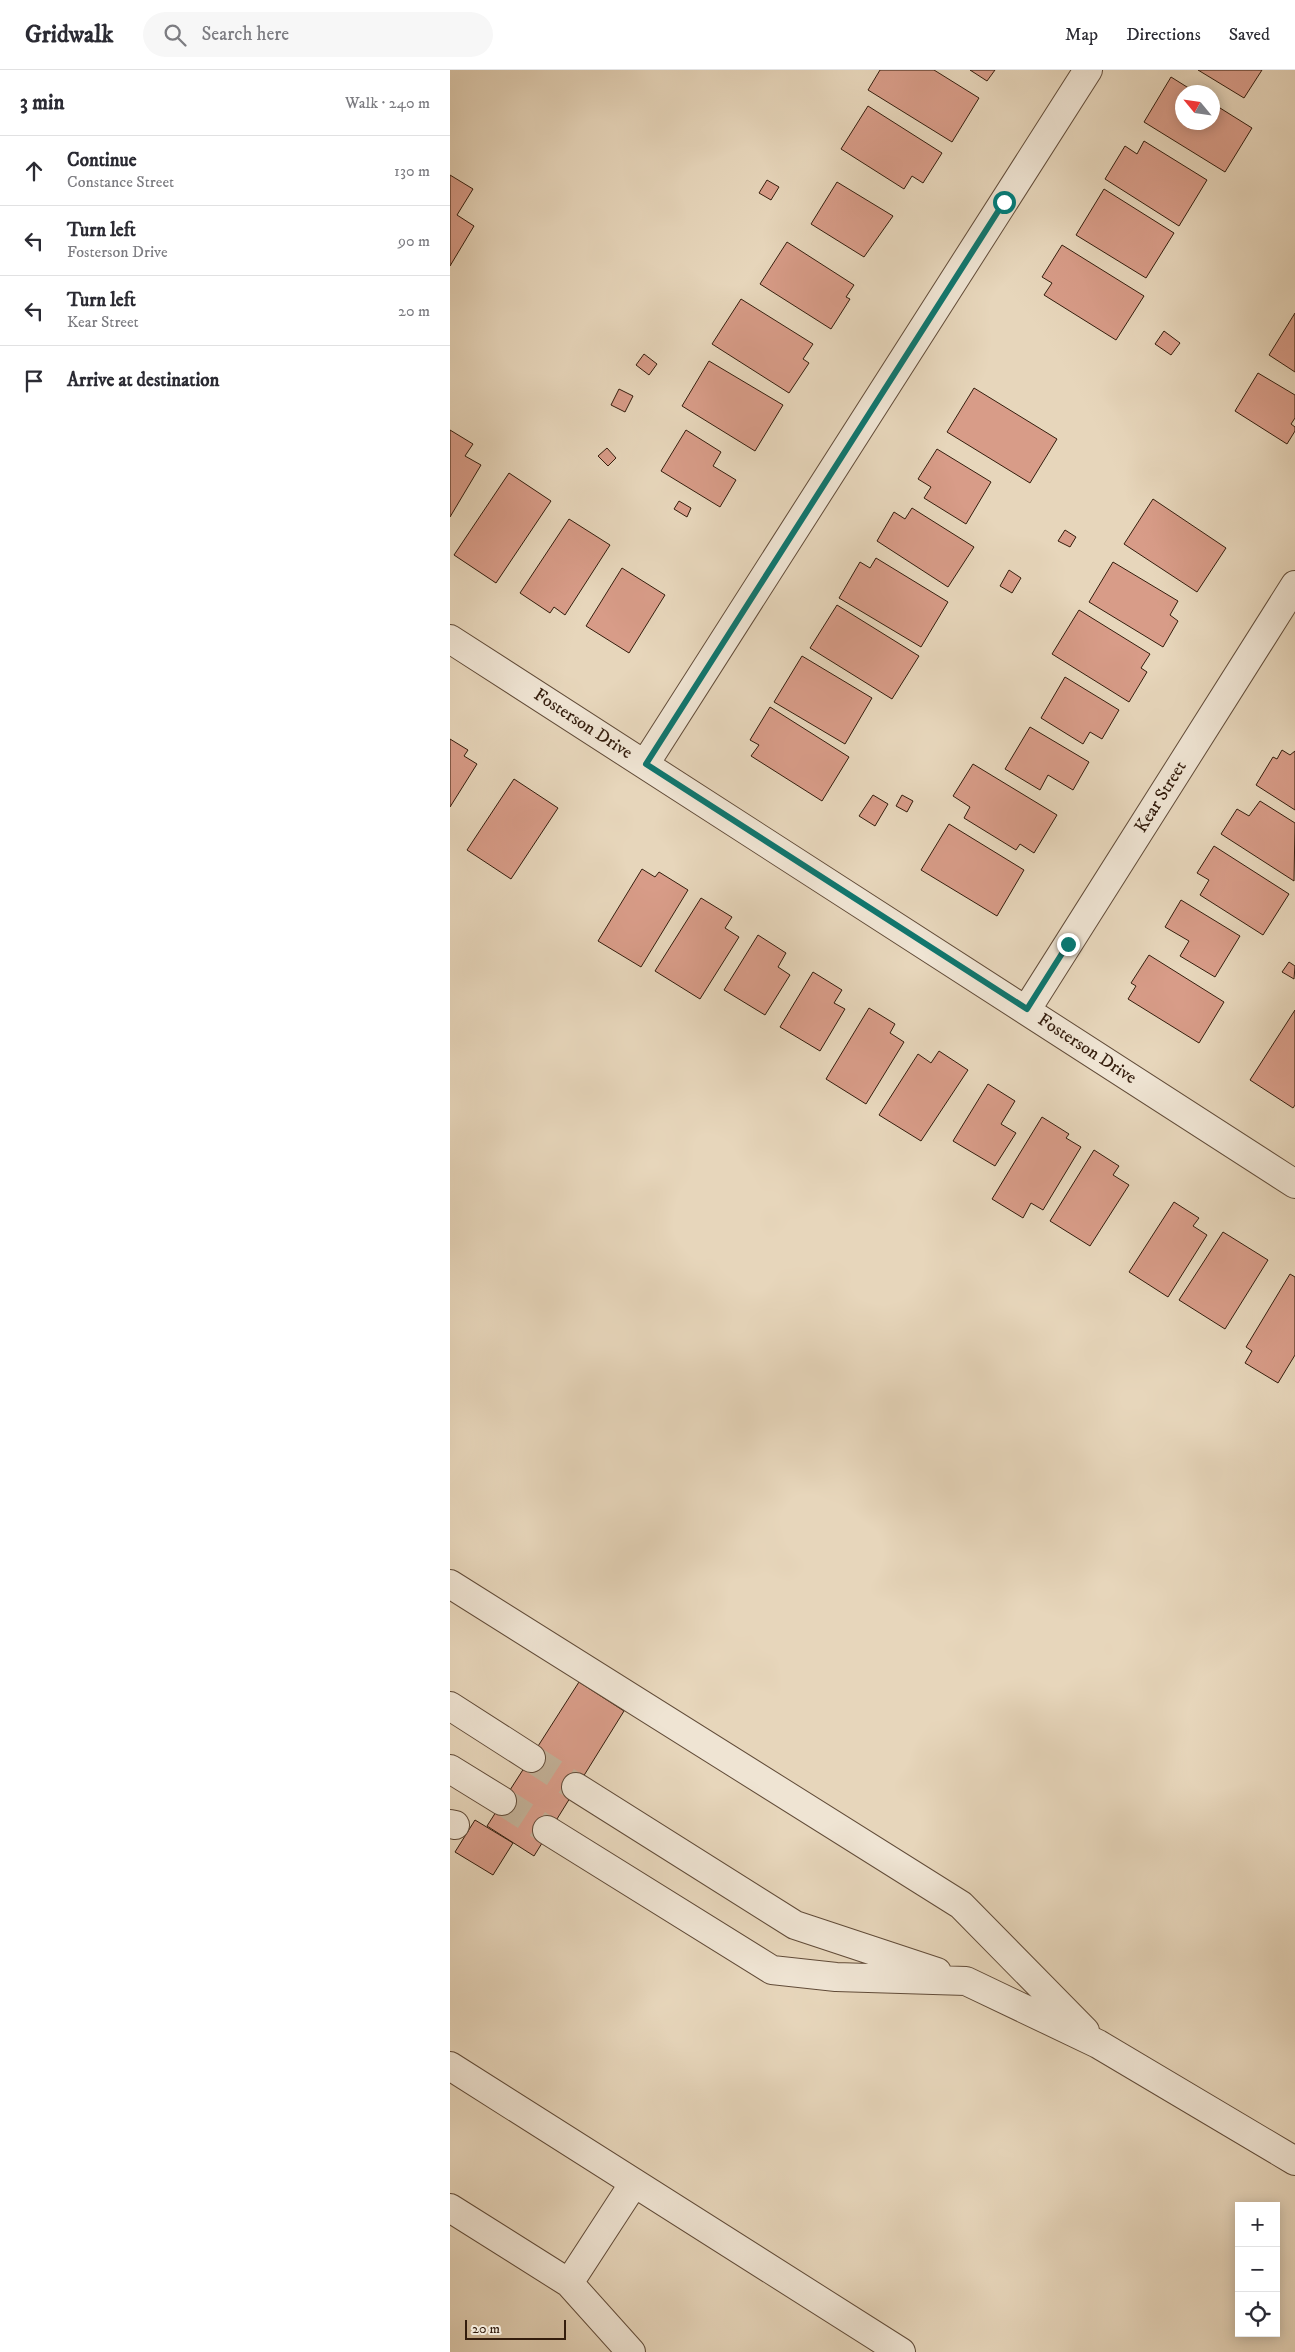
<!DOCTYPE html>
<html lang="en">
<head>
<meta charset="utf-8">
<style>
  :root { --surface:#fff; --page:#f7f7f7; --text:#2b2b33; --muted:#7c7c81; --line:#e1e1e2 }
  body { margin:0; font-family:"IM FELL DW Pica",serif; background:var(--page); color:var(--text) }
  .controls { position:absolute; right:15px; bottom:15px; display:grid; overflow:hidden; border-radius:0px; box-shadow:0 2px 12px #0003 }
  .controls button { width:45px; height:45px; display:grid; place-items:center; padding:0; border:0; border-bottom:1px solid var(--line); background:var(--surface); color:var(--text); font:25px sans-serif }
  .compass { position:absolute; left:725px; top:15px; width:45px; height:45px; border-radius:50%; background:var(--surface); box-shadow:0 2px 12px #0003; rotate:299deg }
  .scale { position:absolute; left:15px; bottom:12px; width:101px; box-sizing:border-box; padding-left:5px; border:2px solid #341d0d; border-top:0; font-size:14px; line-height:18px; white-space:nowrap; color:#341d0d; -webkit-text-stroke:4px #efe4d3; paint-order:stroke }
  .stop { position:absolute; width:15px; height:15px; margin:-11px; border:4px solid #0f766e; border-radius:50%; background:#fff }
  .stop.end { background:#0f766e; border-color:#fff; box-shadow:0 1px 5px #0008 }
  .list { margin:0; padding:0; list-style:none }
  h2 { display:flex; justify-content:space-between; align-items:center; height:65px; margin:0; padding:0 20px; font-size:21px }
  h2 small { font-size:16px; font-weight:400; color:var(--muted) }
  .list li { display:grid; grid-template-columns:32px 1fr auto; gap:15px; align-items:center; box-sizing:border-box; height:70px; padding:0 20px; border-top:1px solid var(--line) }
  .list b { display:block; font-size:19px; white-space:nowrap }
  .list p { margin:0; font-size:16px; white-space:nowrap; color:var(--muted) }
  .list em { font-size:16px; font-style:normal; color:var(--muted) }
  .icon { flex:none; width:28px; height:28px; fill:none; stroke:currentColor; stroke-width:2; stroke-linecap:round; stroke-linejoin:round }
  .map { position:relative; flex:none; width:845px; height:2282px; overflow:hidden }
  header { display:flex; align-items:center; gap:30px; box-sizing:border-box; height:70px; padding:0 25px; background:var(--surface); border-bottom:1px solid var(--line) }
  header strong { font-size:24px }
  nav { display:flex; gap:28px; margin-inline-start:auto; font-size:18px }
  .search { width:350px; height:45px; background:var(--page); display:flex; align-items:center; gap:12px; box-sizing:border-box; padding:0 18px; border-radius:28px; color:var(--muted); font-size:19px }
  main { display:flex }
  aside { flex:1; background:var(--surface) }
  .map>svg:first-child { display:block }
</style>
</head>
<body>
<header>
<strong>Gridwalk</strong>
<div class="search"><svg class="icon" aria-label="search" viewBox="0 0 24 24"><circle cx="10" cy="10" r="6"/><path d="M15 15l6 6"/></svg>Search here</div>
<nav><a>Map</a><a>Directions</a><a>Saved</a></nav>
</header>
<main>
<aside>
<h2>3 min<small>Walk · 240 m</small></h2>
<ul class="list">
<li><svg class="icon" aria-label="ahead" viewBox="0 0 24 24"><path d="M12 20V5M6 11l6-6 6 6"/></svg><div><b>Continue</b><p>Constance Street</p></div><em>130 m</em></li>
<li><svg class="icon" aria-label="left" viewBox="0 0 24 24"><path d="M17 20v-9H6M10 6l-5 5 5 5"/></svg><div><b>Turn left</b><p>Fosterson Drive</p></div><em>90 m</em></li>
<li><svg class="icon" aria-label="left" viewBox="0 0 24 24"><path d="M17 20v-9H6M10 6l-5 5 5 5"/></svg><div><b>Turn left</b><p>Kear Street</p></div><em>20 m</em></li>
<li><svg class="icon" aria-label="arrive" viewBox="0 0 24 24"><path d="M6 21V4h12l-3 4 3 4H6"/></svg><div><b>Arrive at destination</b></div></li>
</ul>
</aside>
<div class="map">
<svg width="845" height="2282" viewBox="0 0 845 2282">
  <rect width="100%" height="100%" fill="#e7d6bb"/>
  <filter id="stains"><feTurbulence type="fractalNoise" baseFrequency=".004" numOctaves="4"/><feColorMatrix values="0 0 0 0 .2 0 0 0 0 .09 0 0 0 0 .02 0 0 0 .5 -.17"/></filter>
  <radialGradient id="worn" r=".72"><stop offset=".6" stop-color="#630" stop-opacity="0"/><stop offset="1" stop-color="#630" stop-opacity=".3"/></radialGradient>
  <path fill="#d89c88" stroke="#341d0d" d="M430,0H484L529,28L502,72L418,20Z
    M520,0H545L537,11Z
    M748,0H812L794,28Z
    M721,7L745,22H732V52H762V33L802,58L775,102L694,52Z
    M418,36L492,83L473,113L462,106L454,119L391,79Z
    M694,71L757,110L729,156L655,109L675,76L687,84Z
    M0,105L23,119L7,145L24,156L0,196Z
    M317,110L329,117L321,130L309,123Z
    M387,112L443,146L414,187L361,154Z
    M654,119L724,163L696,208L626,165Z
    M337,172L404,215L396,227L400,229L381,259L310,214Z
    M612,175L694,226L666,270L594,225L602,213L592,207Z
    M291,229L363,274L353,289L359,293L339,323L262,274Z
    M845,243V302L819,285Z
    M714,261L730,273L721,285L705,274Z
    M194,284L207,294L199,305L186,295Z
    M259,291L333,335L305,381L232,336Z
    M808,303L845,325V348L841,354L845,357V361L837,374L785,341Z
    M524,318L607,369L580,413L497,362Z
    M169,319L183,326L175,342L161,335Z
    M0,360L23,374L15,386L31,395L0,447Z
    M236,360L271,382L263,396L286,410L270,437L211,401Z
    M157,378L166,388L158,396L148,386Z
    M487,379L541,412L516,454L474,428L481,417L468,409Z
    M59,403L101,431L46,513L4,485Z
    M703,429L776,478L747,522L674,474Z
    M229,431L241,438L237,447L224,439Z
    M462,438L524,477L498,517L427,471L444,442L455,449Z
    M119,449L160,475L115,545L104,537L100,543L70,523Z
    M615,460L626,467L620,477L608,471Z
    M426,488L498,532L471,577L389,528L410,492L420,498Z
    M663,492L728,531L720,545L728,551L713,577L639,532Z
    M172,498L215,525L179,583L136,556Z
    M559,500L571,508L562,523L550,516Z
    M387,535L469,586L442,629L360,578Z
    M629,540L700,584L691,598L697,602L679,632L602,584Z
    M352,586L422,628L395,674L324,632Z
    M615,607L669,640L652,669L640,662L633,674L591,648Z
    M320,637L399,687L372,731L301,686L309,675L300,670Z
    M580,657L639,692L623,720L598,705L590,720L555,699Z
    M0,669L18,680L14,686L27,694L0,737Z
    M832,680L840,685L845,681V740L806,715L823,687L827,689Z
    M523,694L607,745L584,783L570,774L566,780L514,748L520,737L503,726Z
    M64,709L108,738L61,809L17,780Z
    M423,725L438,734L425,756L409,746Z
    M452,725L463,731L457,742L446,736Z
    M810,731L845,753L844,811L771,764L787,739L799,746Z
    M499,754L574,800L547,846L471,800Z
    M764,776L839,824L813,865L750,825L759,810L747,803Z
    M192,799L205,807L209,802L238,820L191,897L148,871Z
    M251,828L282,847L275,858L289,867L250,929L205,901Z
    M731,830L790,866L765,907L730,886L739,871L715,857Z
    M308,865L336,883L328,897L340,905L315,945L274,920Z
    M699,885L774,932L749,973L678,929L686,916L681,913Z
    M839,892L845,896L844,909L832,902Z
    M363,902L392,920L384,933L395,939L370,981L330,957Z
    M419,938L445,954L440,963L454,972L416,1034L376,1009Z
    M845,940V1035L843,1038L800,1010Z
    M489,981L518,1000L471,1071L429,1045L468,984L481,993Z
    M538,1014L565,1031L551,1054L566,1063L545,1096L503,1071Z
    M592,1047L619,1064L616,1068L631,1077L593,1140L581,1133L573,1148L542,1129Z
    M644,1080L669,1096L663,1105L679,1115L640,1176L600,1151Z
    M724,1132L749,1148L743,1156L757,1165L718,1227L679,1202Z
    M773,1162L818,1190L775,1259L729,1230Z
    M840,1204L845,1207V1285L828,1313L795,1293L802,1281L796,1277Z
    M129,1612L174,1641L84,1786L37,1756Z
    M25,1750L63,1773L43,1805L5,1782Z"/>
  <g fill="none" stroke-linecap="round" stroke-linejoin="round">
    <path stroke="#c3b198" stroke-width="28" stroke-dasharray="28 14" stroke-linecap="butt" d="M81,1688L126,1717
      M52,1731L97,1760"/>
    <defs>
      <path id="minor" d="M0,569L845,1114
        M195,694L638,0
        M577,939L845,515
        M0,1514L511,1835L635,1961
        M0,1636L81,1688
        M0,1699L52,1731
        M126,1717L345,1855L487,1902
        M0,1754L5,1755
        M97,1760L322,1900L386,1907L516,1911L648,1974L845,2091
        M0,1996L451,2282
        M0,2138L119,2213L184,2113
        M119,2213L181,2282"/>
    </defs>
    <use href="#minor" stroke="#614b38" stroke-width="30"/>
    <use href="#minor" stroke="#efe4d3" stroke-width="28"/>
  </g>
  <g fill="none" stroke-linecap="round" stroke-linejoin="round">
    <path stroke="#0f766e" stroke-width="6" d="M554,132L196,694L577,939L618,874"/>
  </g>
  <g text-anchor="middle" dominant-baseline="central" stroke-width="4.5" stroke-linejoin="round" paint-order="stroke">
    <g font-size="18" fill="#341d0d" stroke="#efe4d3">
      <text transform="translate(133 654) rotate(33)">Fosterson Drive</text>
      <text transform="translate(711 727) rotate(-58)">Kear Street</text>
      <text transform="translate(637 979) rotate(33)">Fosterson Drive</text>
    </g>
  </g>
  <rect width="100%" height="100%" filter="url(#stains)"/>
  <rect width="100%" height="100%" fill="url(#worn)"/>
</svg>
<div class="controls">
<button>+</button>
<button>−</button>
<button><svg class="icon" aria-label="locate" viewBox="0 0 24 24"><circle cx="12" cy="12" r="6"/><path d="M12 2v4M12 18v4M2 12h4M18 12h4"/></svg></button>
</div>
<svg class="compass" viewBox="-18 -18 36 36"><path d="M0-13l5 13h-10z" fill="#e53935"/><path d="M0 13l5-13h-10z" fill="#7c7c81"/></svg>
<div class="scale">20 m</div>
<div class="stop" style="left:554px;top:132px"></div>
<div class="stop end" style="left:618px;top:874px"></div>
</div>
</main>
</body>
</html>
